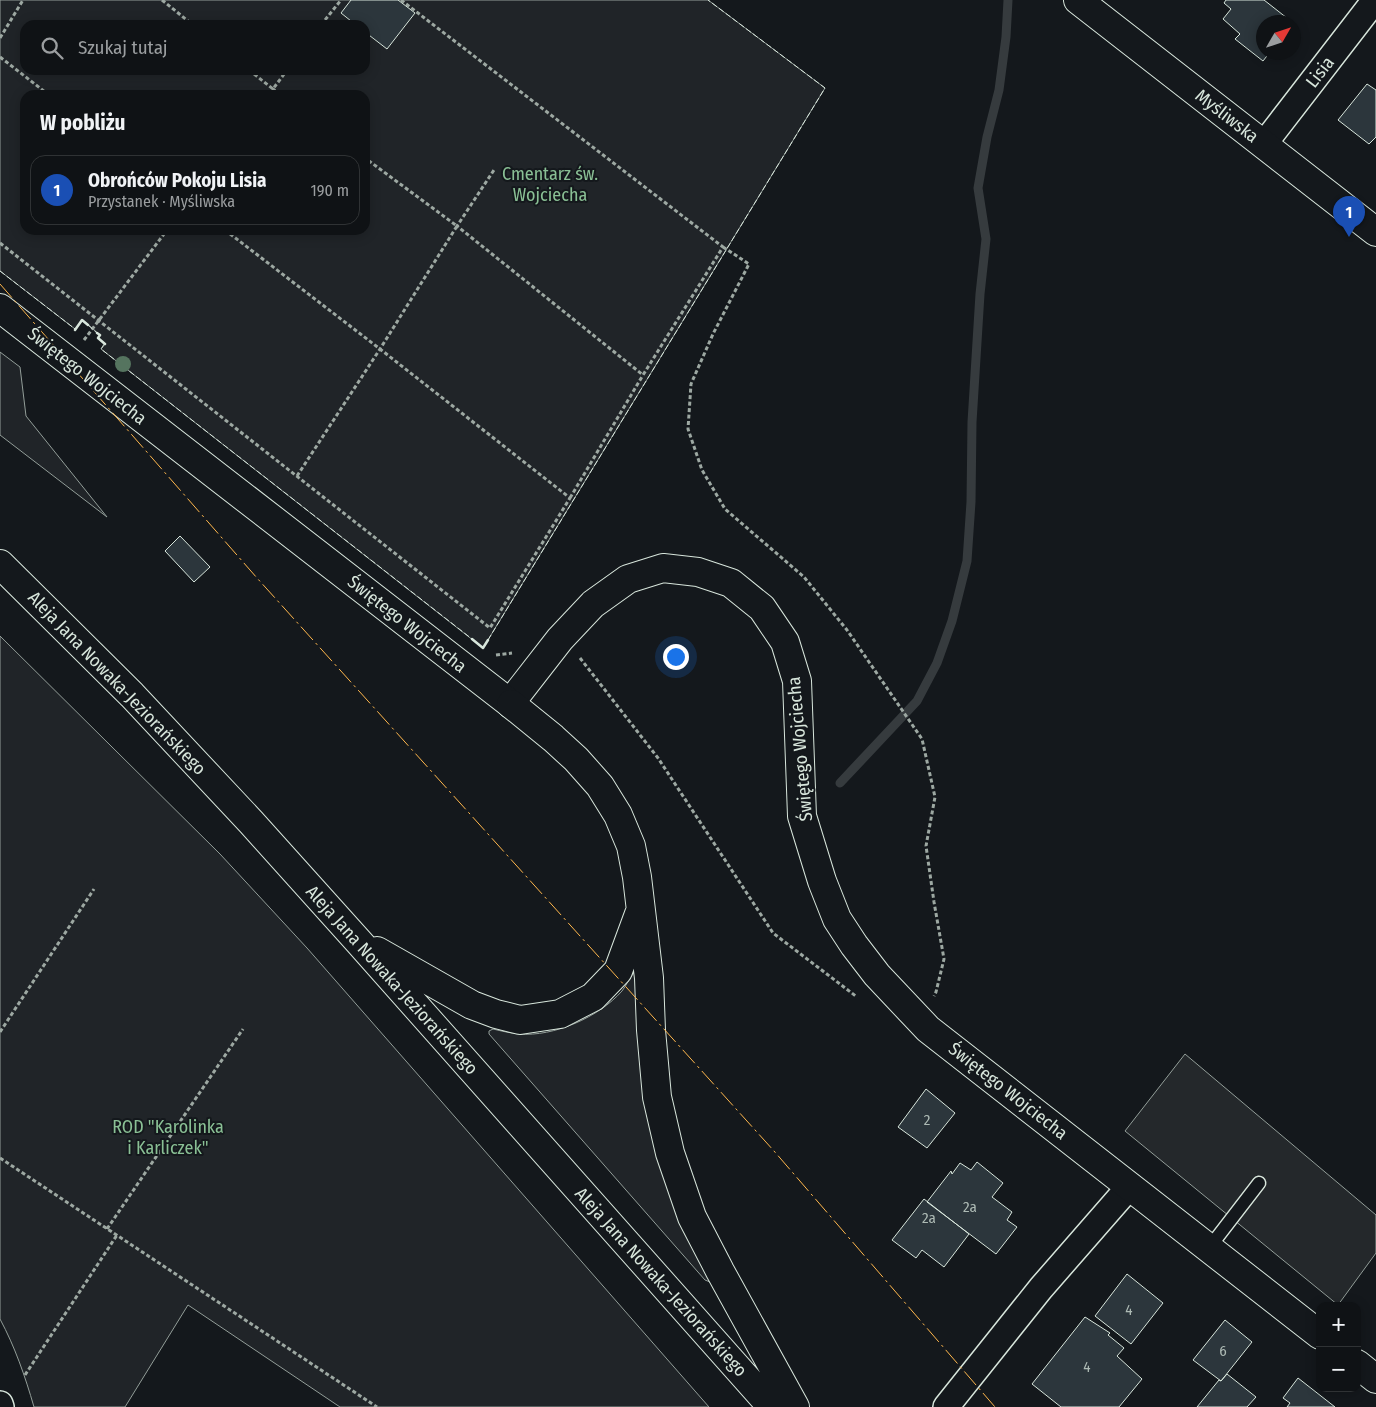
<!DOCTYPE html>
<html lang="pl">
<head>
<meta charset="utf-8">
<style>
  :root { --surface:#0f1215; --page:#181b1e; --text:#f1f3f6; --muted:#9b9ea0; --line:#2f3234; --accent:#ffb74d }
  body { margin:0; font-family:"Fira Sans Condensed",sans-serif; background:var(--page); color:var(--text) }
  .controls { position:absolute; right:15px; bottom:15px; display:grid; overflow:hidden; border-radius:10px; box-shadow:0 2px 12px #0003 }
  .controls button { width:45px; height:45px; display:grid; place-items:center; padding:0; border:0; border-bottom:1px solid var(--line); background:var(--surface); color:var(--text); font:25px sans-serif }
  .compass { position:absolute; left:1256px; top:15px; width:45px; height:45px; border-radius:50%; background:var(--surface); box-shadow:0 2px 12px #0003; rotate:51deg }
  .you { position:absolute; left:675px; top:656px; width:18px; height:18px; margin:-12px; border:4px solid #fff; border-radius:50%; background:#1a73e8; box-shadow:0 0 0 8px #1a73e833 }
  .badge { display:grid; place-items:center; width:32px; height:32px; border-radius:50%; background:var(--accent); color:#fff; font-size:16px; font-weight:700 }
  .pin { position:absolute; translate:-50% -41px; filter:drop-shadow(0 1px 2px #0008) }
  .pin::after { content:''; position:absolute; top:26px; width:18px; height:15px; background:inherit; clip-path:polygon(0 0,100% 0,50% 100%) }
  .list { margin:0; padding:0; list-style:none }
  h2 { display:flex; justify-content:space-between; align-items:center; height:65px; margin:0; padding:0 20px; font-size:21px }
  h2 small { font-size:16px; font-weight:400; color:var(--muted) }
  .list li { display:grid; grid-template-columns:32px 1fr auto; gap:15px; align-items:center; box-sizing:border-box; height:70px; margin:0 10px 10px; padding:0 10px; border:1px solid var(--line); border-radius:15px }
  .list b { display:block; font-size:19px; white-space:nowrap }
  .list p { margin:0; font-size:16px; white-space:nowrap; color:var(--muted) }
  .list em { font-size:16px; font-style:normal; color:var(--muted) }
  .icon { flex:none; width:28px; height:28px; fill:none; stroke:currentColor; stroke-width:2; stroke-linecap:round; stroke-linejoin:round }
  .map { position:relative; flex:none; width:1376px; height:1407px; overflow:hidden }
  .search { position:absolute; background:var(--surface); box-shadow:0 2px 12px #0003; left:20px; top:20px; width:350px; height:55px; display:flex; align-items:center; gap:12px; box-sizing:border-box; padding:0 18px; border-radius:15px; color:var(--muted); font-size:19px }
  .panel { position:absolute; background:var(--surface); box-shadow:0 2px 12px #0003; left:20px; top:90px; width:350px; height:145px; border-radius:15px }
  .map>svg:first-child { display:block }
</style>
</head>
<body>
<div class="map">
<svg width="1376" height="1407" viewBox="0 0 1376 1407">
  <rect width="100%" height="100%" fill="#14181c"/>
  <path fill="#202428" stroke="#939e99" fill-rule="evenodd" d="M0,0H708L825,88L483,648L101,349L104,344L98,338L100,335L83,320L75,329L0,271ZM25,25H365V70H25ZM25,95H365V230H25Z
    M0,352L20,367L26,416L107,517L0,435Z
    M0,636L220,854L307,948L709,1407H340L188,1305L125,1407H34C25,1376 15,1347 0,1319Z
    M635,972L713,1279L710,1282L705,1280L489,1034V1031L493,1029C501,1031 510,1033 519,1034C554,1037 599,1017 622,991C627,985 629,977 635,972Z"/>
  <path fill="#24282b" stroke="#939e99" d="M1185,1054L1376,1215V1253L1338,1305L1125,1131Z"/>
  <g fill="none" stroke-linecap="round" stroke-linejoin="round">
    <path stroke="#363b3e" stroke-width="9" d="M840,783L917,701L937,663L952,621L967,561L971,502L972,422L980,294L986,239L978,188L987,137L999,90L1006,37L1008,0"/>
  </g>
  <path fill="#2c363c" stroke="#d8e6dc" d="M351,0H398L415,13L387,49L365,32V25H356L341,13Z
    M1226,0H1264L1292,22H1264V52H1270L1263,61L1235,39L1240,34L1223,19L1231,9L1224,3Z
    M1367,84L1376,90V137L1369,144L1338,120Z
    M180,536L210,567L194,582L165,551Z
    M926,1089L955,1113L927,1148L898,1127Z
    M977,1162L1003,1183L992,1197L1012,1212L1007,1220L1017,1227L996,1254L927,1202L951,1171L952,1174L960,1163L971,1170Z
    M924,1199L969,1234L944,1267L922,1250L916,1258L892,1240Z
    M1127,1274L1163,1303L1131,1344L1095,1316Z
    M1085,1317L1110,1333L1108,1335L1124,1348L1117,1356L1142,1379L1119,1407H1061L1032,1384Z
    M1225,1320L1252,1342L1221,1381L1193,1360Z
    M1227,1374L1256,1397L1247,1407H1197L1219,1380L1221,1381Z
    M1298,1378L1335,1407H1287L1290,1403L1283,1398Z"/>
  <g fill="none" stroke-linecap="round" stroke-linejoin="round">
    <defs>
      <path id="service" d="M1209,1248L1259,1183"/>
      <path id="minor" d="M1264,144L1375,0
        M0,1404L1,1407
        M946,1407L1041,1288L1130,1186"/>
      <path id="tertiary" d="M1078,0L1376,232
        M511,704L518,693L560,639L593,604L628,579L663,568L698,572L731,583L762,608L785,642L797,681L802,816L822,881L837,919L854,945L877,975L928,1029L1320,1335
        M1357,1364L1376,1379"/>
      <path id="secondary" d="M0,308L511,704"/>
      <path id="primary" d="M0,564L132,695L251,822L358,941L772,1407
        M511,704L553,738L576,759L600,786L618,815L631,846L637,877L649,978L651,1030L657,1097L670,1153L692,1217L720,1271L795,1407
        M377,951L472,1005L496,1014L520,1020L560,1014L593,997L618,971L639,914"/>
    </defs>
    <use href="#service" stroke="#d8e6dc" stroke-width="15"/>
    <use href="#minor" stroke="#d8e6dc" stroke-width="28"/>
    <use href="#tertiary" stroke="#d8e6dc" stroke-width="30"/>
    <use href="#secondary" stroke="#d8e6dc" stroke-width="30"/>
    <use href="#primary" stroke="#d8e6dc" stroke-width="30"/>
    <path stroke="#9da8a2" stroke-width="3" stroke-dasharray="4 2.5" stroke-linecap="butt" d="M162,0L193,25
      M401,0L723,247L643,375L457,226L494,170
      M321,25L341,0
      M0,38L23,0
      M0,57L49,95
      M249,70L273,89L287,70
      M268,95L273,89L281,95
      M0,243L490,628L570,498L380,349L225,230
      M723,247L749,264L713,334L691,384L688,429L702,470L725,509L804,577L847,630L922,739L935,797L926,846L934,902L944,959L936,992L934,996
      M84,340L167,230
      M297,476L380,349L457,226L365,158
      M570,498L643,375
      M496,655L512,653
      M580,658L658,758L773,933L857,997
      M0,1032L94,889
      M0,1158L377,1407
      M107,1229L243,1029
      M25,1375L117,1235"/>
    <use href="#service" stroke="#14181c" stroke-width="12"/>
    <use href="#minor" stroke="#14181c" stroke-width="25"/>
    <use href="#tertiary" stroke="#14181c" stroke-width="28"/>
    <use href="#secondary" stroke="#14181c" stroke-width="28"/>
    <use href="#primary" stroke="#14181c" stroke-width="28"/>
    <path stroke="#d8e6dc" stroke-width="1" stroke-dasharray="6 2.5" stroke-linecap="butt" d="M0,271L75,329
      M88,325L97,333
      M105,344L101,349L472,639
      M488,640L825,88L708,0"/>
    <path stroke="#d8e6dc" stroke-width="2.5" d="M75,330L82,320L88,325
      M97,333L100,335L98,338L105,344
      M472,639L483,648L488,640"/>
    <path stroke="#ffb74d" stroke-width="1" stroke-dasharray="18 4 2.5 4" stroke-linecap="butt" d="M0,284L257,578L774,1151L995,1407"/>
  </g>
  <circle fill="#55745f" cx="123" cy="364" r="8"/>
  <g text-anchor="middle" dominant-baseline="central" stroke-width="4" stroke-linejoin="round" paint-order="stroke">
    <g font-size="15" fill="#adbab4">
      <text x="927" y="1120">2</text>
      <text x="970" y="1207">2a</text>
      <text x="929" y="1218">2a</text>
      <text x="1129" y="1310">4</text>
      <text x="1223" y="1351">6</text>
      <text x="1087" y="1367">4</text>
    </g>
    <g font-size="18" fill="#d8e6dc" stroke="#14181c">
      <text transform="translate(1320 72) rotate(-52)">Lisia</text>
      <text transform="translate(1227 116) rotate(38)">Myśliwska</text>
      <text transform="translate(87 376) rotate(38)">Świętego Wojciecha</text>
      <text transform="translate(407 624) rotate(38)">Świętego Wojciecha</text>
      <text transform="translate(117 683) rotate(46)">Aleja Jana Nowaka-Jeziorańskiego</text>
      <text transform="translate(800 749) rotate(-95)">Świętego Wojciecha</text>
      <text transform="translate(392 980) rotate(48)">Aleja Jana Nowaka-Jeziorańskiego</text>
      <text transform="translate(1008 1091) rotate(38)">Świętego Wojciecha</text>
      <text transform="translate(661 1282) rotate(48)">Aleja Jana Nowaka-Jeziorańskiego</text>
    </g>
    <g font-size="18" fill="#8ac095" stroke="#14181c">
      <text x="550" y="174">Cmentarz św.<tspan x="550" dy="21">Wojciecha</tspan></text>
      <text x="168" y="1127">ROD "Karolinka<tspan x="168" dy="21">i Karliczek"</tspan></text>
    </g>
  </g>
</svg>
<div class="controls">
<button>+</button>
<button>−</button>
</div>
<svg class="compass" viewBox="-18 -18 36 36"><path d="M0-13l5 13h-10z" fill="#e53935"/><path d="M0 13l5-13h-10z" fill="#9b9ea0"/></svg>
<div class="you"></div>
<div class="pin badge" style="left:1349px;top:237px;background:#1a4fb4">1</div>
<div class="search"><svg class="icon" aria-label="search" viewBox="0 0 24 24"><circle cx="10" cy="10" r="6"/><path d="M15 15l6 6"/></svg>Szukaj tutaj</div>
<section class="panel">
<h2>W pobliżu<small></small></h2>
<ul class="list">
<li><span class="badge" style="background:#1a4fb4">1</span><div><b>Obrońców Pokoju Lisia</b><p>Przystanek · Myśliwska</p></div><em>190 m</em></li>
</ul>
</section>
</div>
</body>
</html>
